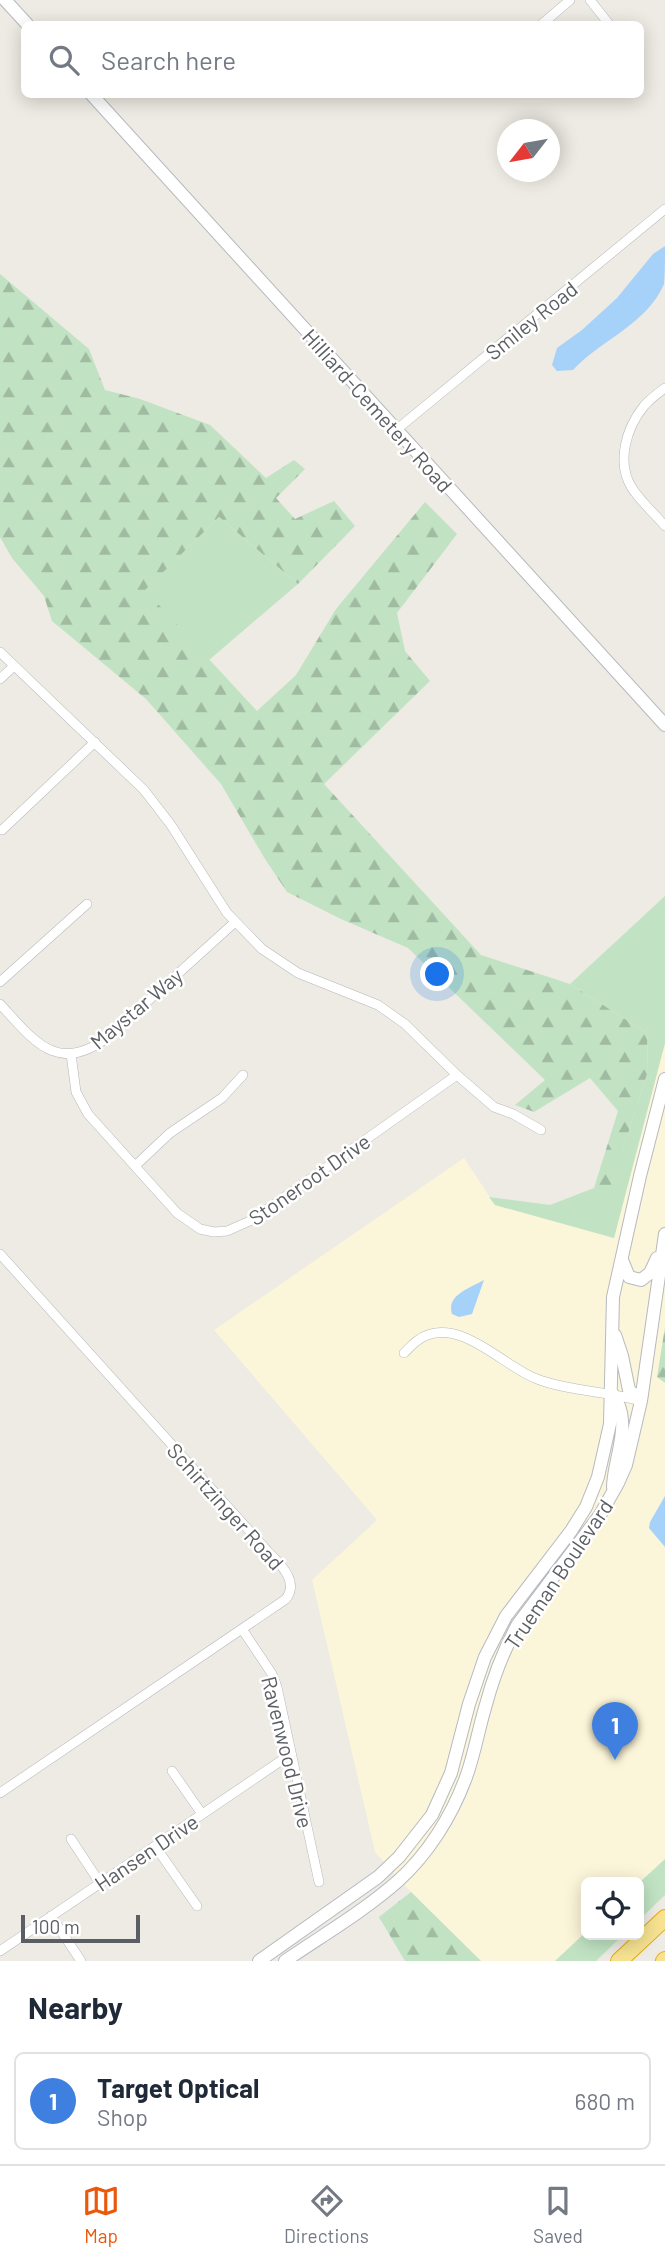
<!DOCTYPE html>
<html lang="en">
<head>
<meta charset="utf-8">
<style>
  :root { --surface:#fff; --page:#f2f2f3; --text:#1f2937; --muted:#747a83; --line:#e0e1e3; --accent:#ea580c }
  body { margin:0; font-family:Barlow,sans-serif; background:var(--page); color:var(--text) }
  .controls { position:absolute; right:21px; bottom:21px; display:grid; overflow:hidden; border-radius:10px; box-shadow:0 4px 18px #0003 }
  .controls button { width:63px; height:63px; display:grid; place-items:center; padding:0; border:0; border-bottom:2px solid var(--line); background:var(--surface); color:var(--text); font:35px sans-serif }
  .compass { position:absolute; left:497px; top:119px; width:63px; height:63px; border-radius:50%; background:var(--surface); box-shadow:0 4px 18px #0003; rotate:239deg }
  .scale { position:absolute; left:21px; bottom:18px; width:119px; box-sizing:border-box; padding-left:7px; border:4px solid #5b5e63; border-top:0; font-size:19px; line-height:24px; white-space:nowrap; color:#5b5e63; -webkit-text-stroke:5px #fff; paint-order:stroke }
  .you { position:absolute; left:438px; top:975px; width:24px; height:24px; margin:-18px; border:5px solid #fff; border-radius:50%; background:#1a73e8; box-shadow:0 0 0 10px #1a73e833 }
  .badge { display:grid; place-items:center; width:46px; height:46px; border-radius:50%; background:var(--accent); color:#fff; font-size:23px; font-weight:700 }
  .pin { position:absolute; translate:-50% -58px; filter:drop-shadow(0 2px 4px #0008) }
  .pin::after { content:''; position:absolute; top:37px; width:24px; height:21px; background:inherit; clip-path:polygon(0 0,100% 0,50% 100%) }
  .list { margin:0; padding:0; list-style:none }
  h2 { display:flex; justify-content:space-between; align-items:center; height:91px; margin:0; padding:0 28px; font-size:30px }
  h2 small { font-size:23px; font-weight:400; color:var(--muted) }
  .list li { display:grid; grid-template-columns:46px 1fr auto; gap:21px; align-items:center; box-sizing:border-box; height:98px; margin:0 14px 14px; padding:0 14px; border:2px solid var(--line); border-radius:10px }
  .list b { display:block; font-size:26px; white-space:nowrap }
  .list p { margin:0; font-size:23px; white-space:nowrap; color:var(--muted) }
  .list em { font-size:23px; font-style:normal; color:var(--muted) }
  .icon { flex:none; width:38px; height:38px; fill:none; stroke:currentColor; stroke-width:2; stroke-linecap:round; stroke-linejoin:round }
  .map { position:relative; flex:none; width:665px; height:1961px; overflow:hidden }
  .search { position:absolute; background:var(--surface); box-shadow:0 4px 18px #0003; left:21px; right:21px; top:21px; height:77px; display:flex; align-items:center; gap:18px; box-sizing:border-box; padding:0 24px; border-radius:10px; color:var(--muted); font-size:26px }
  .sheet { height:203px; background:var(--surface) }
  nav { display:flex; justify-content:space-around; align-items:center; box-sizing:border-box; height:98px; border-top:2px solid var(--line); background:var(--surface); font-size:19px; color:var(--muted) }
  nav a { display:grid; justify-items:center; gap:4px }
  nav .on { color:var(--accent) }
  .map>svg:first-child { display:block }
</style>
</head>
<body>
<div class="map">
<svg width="665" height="1961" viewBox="0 0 665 1961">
  <defs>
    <pattern id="forest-firs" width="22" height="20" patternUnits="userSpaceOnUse" patternTransform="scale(1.75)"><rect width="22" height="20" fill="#c1e3c3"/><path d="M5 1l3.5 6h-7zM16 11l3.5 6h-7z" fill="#a0bba2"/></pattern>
  </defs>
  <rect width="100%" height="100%" fill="#edebe3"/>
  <path fill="#fbf5d9" d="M665,1043V1859L639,1883L586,1882V1932L555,1961H481L411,1892L375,1852L312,1580L377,1520L214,1330L464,1158L495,1205L614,1238Z"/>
  <path fill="#c1e3c3" d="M219,517L298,584L209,660L144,590Z
    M665,896V1043L614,1238L495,1205L489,1197L550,1205L594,1188L607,1198L648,1071L647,1033L570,984Z
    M665,1859V1895L639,1920V1883Z
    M586,1932V1935H623L596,1961H555Z"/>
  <path fill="url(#forest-firs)" d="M0,274L89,349L105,390L140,399L210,425L266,478L294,460L305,469L276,498L295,519L334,501L355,526L298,584L219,517L145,590L257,711L296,675L336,609L425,502L457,534L397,613L405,651L430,681L324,784L481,955L570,984L647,1033L648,1071L607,1199L594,1188L618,1111L590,1078L534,1112L515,1105L545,1080L408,948L341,919L287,892L265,859L221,784L146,699L52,621L44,596L12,558L0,537Z
    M665,1327V1383L657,1377Z
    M411,1892L481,1961H405L379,1917Z"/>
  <path fill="#a6d1f9" d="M665,246C665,257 665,274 664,284C646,325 602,339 573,370L557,371L552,365L557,348L582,330L617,298L653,254Z
    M484,1280L472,1314L459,1317L452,1314C446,1295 470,1288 484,1280Z
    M665,1496V1547L649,1528L650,1522Z"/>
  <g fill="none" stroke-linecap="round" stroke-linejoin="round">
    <defs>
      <path id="minor" d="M590,0L609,24
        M542,24L570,0
        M665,388C658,393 650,399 644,406C626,428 616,463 632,488C641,502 654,513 665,526
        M396,430L665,209
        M0,652L144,790L171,825L227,913L262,949L298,973L378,1005L405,1024L457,1075L494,1107L513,1114L541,1130
        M0,679L14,666
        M2,830L95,742
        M0,982L87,904
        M0,1004C34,1041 58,1076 109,1036L234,923
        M71,1054L76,1092L88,1114L177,1213L200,1229L214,1232L227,1231L252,1220L457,1075
        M135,1166L170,1133L222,1098L243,1075
        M0,1254L263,1546C275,1560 301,1579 286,1599L0,1793
        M404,1353C410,1347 417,1339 425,1336C463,1319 504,1367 537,1379C568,1391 604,1391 637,1400
        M242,1629L272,1674L277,1687L319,1882
        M172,1771L202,1814
        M71,1839L100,1883
        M155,1846L197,1906
        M51,1916L81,1961
        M0,1951L291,1754"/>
      <path id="secondary" d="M5,0L27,24
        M91,94L665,725
        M622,1260L629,1277L641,1280L650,1273L657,1258
        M615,1335L622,1356L629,1390L641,1401
        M612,1393C634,1422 614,1455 613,1487
        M259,1961L378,1877L399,1857L432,1815L451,1773L469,1704L485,1657L506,1616L571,1531L586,1507L598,1477L610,1424L613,1297L640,1176L665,1079
        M285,1961C323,1935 364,1911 398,1881C428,1854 451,1817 465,1780C474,1757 478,1731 485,1708C493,1678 503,1651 518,1624L600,1515L618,1483L626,1465L641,1401L665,1234"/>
      <path id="motorway" d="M619,1961L665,1918
        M664,1961L665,1960"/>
    </defs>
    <use href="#minor" stroke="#b5b8bc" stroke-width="10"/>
    <use href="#secondary" stroke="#b6b9be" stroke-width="14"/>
    <use href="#motorway" stroke="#e2ab0e" stroke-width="18"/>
    <use href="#minor" stroke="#fff" stroke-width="9"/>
    <use href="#secondary" stroke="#fff" stroke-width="12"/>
    <use href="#motorway" stroke="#f6e291" stroke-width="16"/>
  </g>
  <g text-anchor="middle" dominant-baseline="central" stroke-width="5" stroke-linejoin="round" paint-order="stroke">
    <g font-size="21" fill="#5b5e63" stroke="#fff">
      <text transform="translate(531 320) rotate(-39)">Smiley Road</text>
      <text transform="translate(378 410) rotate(48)">Hilliard-Cemetery Road</text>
      <text transform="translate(136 1008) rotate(-40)">Maystar Way</text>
      <text transform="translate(309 1179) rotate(-35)">Stoneroot Drive</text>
      <text transform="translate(226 1506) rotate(48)">Schirtzinger Road</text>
      <text transform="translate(558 1574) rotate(-56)">Trueman Boulevard</text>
      <text transform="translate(288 1752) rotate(76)">Ravenwood Drive</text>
      <text transform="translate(146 1852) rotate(-34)">Hansen Drive</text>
    </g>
  </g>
</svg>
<div class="controls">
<button><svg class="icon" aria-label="locate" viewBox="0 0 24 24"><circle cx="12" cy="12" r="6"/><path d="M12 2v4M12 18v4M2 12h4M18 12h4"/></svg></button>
</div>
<svg class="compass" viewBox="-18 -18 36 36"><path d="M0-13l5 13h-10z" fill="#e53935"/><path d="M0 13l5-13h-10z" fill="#747a83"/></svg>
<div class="scale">100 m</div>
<div class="you"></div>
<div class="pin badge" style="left:615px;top:1760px;background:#3f7fe0">1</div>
<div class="search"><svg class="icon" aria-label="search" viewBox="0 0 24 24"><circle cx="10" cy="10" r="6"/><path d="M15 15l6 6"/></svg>Search here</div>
</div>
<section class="sheet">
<h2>Nearby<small></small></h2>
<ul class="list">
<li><span class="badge" style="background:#3f7fe0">1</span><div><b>Target Optical</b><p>Shop</p></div><em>680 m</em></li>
</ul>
</section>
<nav>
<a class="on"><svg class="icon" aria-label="map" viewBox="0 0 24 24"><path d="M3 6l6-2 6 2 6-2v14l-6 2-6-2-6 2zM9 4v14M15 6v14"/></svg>Map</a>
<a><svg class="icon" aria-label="directions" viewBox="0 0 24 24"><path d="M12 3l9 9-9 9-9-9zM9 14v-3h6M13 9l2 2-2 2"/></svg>Directions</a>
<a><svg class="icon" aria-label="saved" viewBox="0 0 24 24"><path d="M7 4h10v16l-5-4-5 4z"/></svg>Saved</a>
</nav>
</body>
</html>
